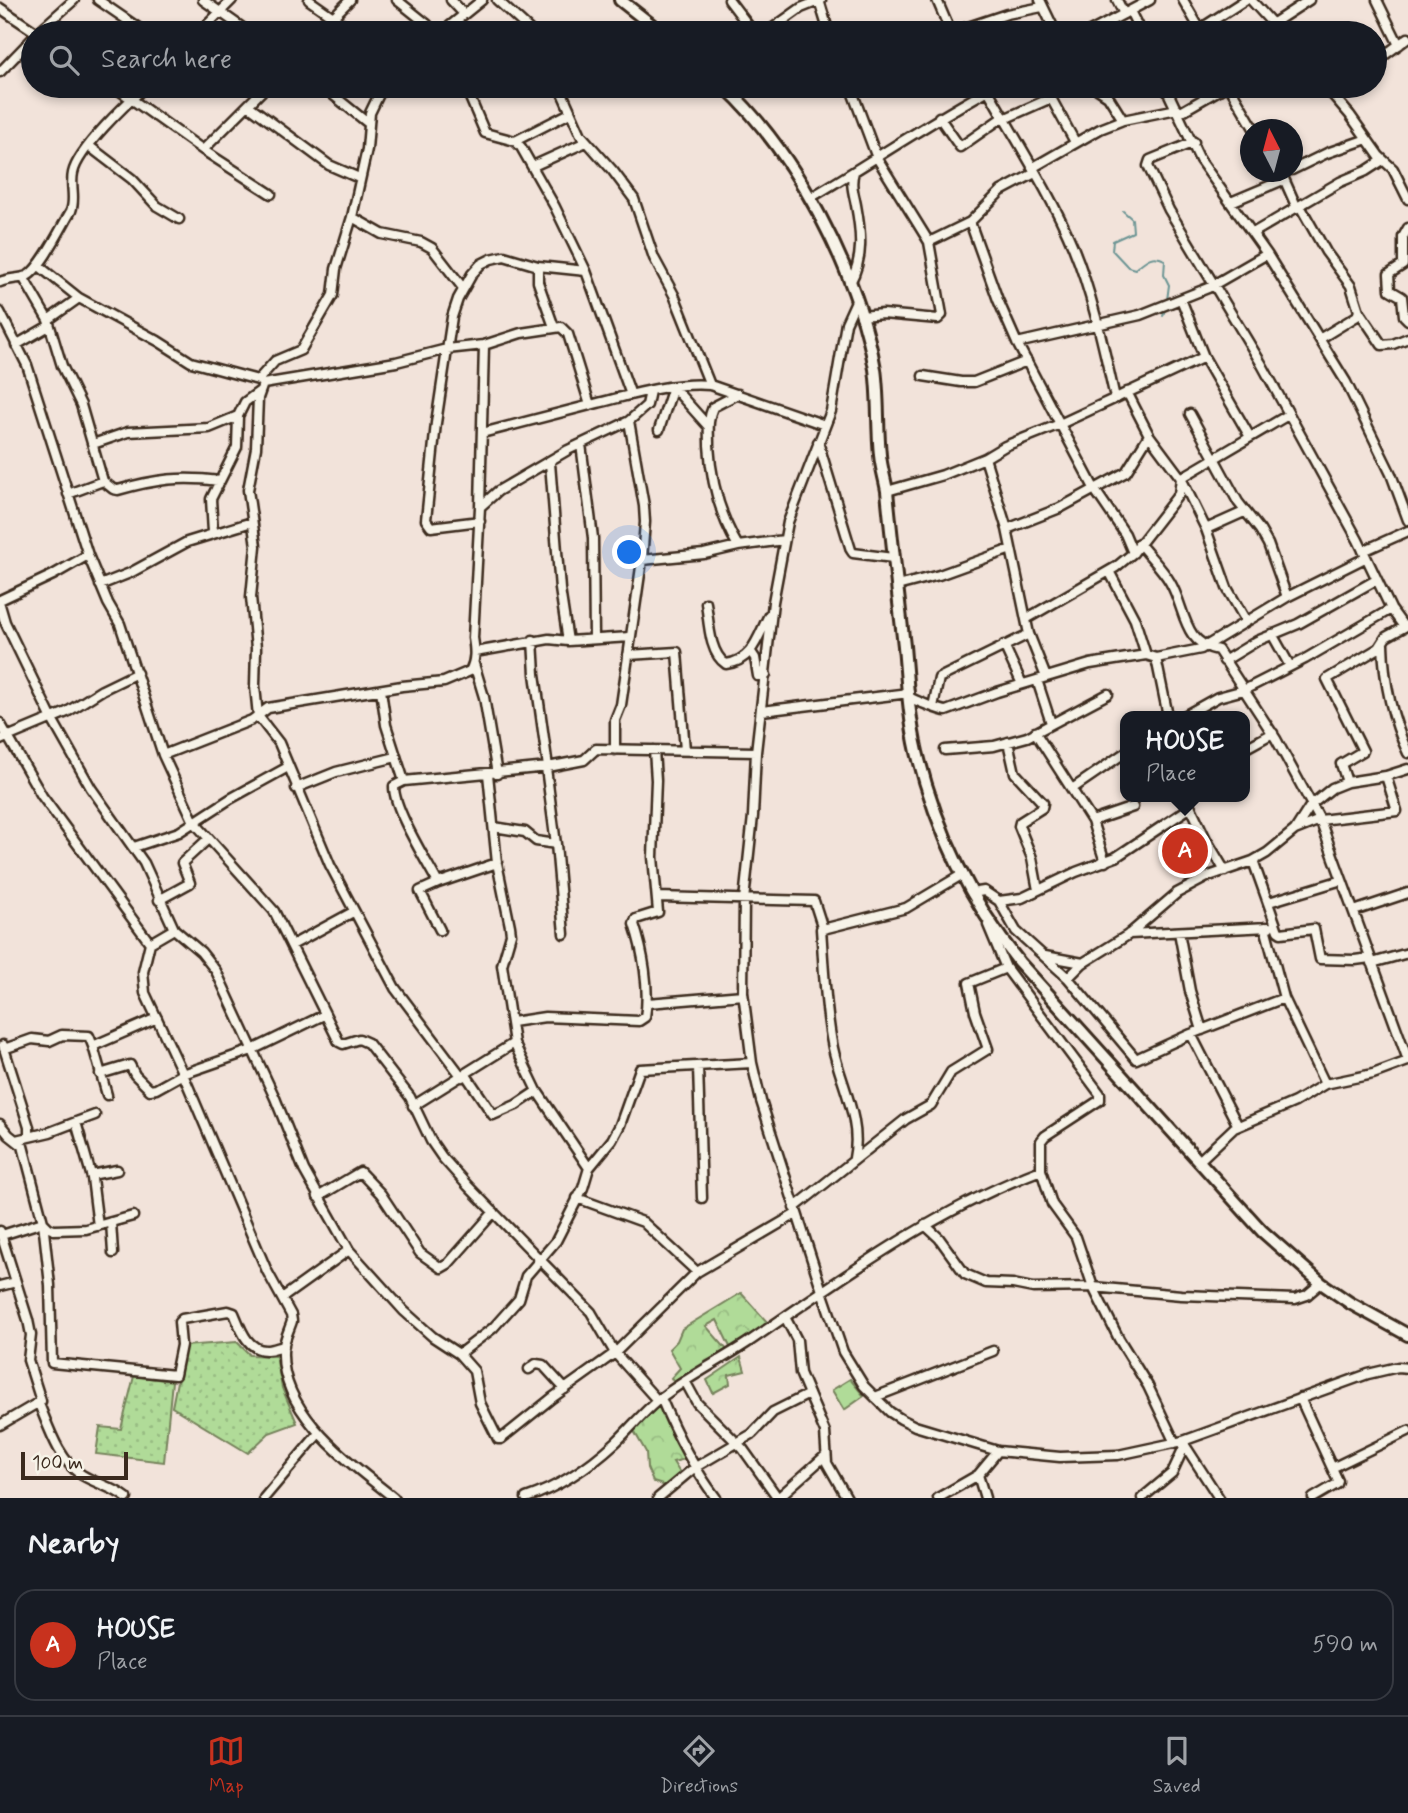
<!DOCTYPE html>
<html lang="en">
<head>
<meta charset="utf-8">
<style>
  :root { --surface:#171b24; --page:#20242c; --text:#f1f3f6; --muted:#9ea1a6; --line:#363941; --accent:#c8321e }
  body { margin:0; font-family:Mynerve,sans-serif; background:var(--page); color:var(--text) }
  .compass { position:absolute; left:1240px; top:119px; width:63px; height:63px; border-radius:50%; background:var(--surface); box-shadow:0 4px 10px #0003; rotate:354deg }
  .scale { position:absolute; left:21px; bottom:18px; width:107px; box-sizing:border-box; padding-left:7px; border:4px solid #3b2a1e; border-top:0; font-size:19px; line-height:24px; white-space:nowrap; color:#3b2a1e; -webkit-text-stroke:5px #f7f3e8; paint-order:stroke }
  .you { position:absolute; left:630px; top:553px; width:24px; height:24px; margin:-18px; border:5px solid #fff; border-radius:50%; background:#1a73e8; box-shadow:0 0 0 10px #1a73e833 }
  .badge { display:grid; place-items:center; width:46px; height:46px; border-radius:50%; background:var(--accent); color:#fff; font-size:23px; font-weight:700 }
  .pin { position:absolute; translate:-50% -50%; border:4px solid #fff; box-shadow:0 2px 7px #0006 }
  .popup { position:absolute; left:1120px; top:711px; width:130px; height:91px; box-sizing:border-box; display:grid; place-content:center; border-radius:14px; background:var(--surface); filter:drop-shadow(0 2px 5px #0005); font-size:23px; white-space:nowrap; color:var(--muted) }
  .popup b { font-size:26px; color:var(--text) }
  .popup::after { content:''; position:absolute; left:50%; top:100%; margin-left:-14px; border:14px solid transparent; border-top-color:var(--surface) }
  .list { margin:0; padding:0; list-style:none }
  h2 { display:flex; justify-content:space-between; align-items:center; height:91px; margin:0; padding:0 28px; font-size:30px }
  h2 small { font-size:23px; font-weight:400; color:var(--muted) }
  .list li { display:grid; grid-template-columns:46px 1fr auto; gap:21px; align-items:center; box-sizing:border-box; height:112px; margin:0 14px 14px; padding:0 14px; border:2px solid var(--line); border-radius:21px }
  .list b { display:block; font-size:26px; white-space:nowrap }
  .list p { margin:0; font-size:23px; white-space:nowrap; color:var(--muted) }
  .list em { font-size:23px; font-style:normal; color:var(--muted) }
  .icon { flex:none; width:38px; height:38px; fill:none; stroke:currentColor; stroke-width:2; stroke-linecap:round; stroke-linejoin:round }
  .map { position:relative; flex:none; width:1408px; height:1498px; overflow:hidden }
  .search { position:absolute; background:var(--surface); box-shadow:0 4px 10px #0003; left:21px; right:21px; top:21px; height:77px; display:flex; align-items:center; gap:18px; box-sizing:border-box; padding:0 24px; border-radius:38px; color:var(--muted); font-size:26px }
  .sheet { height:217px; background:var(--surface) }
  nav { display:flex; justify-content:space-around; align-items:center; box-sizing:border-box; height:98px; border-top:2px solid var(--line); background:var(--surface); font-size:19px; color:var(--muted) }
  nav a { display:grid; justify-items:center; gap:4px }
  nav .on { color:var(--accent) }
  .map>svg:first-child { display:block }
</style>
</head>
<body>
<div class="map">
<svg width="1408" height="1498" viewBox="0 0 1408 1498">
  <defs>
    <pattern id="grass-dots" width="8" height="8" patternUnits="userSpaceOnUse" patternTransform="scale(1.75)"><rect width="8" height="8" fill="#b0db98"/><path d="M2 2h.1M6 6h.1" fill="none" stroke="#98bc83" stroke-width="1.8" stroke-linecap="round"/></pattern>
    <pattern id="forest-crowns" width="20" height="18" patternUnits="userSpaceOnUse" patternTransform="scale(1.75)"><rect width="20" height="18" fill="#b0db98"/><path d="M2 6a3 3 0 1 1 6 0M12 15a3 3 0 1 1 6 0" fill="none" stroke="#98bc83"/></pattern>
  </defs>
  <rect width="100%" height="100%" fill="#f2e3da"/>
  <filter id="ink" filterUnits="userSpaceOnUse"><feTurbulence type="fractalNoise" baseFrequency=".0143" numOctaves="2"/><feDisplacementMap in="SourceGraphic" scale="14" xChannelSelector="R" yChannelSelector="G"/><feConvolveMatrix kernelMatrix="1 2 1 2 8 2 1 2 1" color-interpolation-filters="sRGB"/></filter>
  <g filter="url(#ink)">
    <path fill="url(#grass-dots)" stroke="#76825b" stroke-width="2" d="M237,1342L250,1355L276,1356L282,1388L297,1423L269,1433L248,1453L172,1407L184,1346Z
      M134,1376L172,1381L164,1462L96,1454L100,1427L121,1429Z"/>
    <path fill="url(#forest-crowns)" stroke="#76825b" stroke-width="2" d="M741,1293L769,1324L731,1349L717,1320L706,1326L729,1352L676,1387L671,1378L680,1368L669,1349L677,1341L682,1329Z
      M741,1357L745,1371L729,1375L730,1384L713,1393L707,1380Z
      M659,1402L685,1459L673,1462L682,1476L669,1487L653,1482L647,1468L646,1452L634,1431Z"/>
    <path fill="#b0db98" stroke="#76825b" stroke-width="2" d="M850,1379L864,1396L844,1410L832,1390Z"/>
    <g fill="none" stroke-linecap="round" stroke-linejoin="round">
      <path stroke="#6c9594" stroke-width="2" d="M1123,211L1132,219L1133,232L1113,241L1112,250L1128,267L1135,269C1145,261 1151,253 1165,260L1164,275L1169,285L1167,300
        M1163,316L1165,309"/>
      <defs>
        <path id="street" d="M98,0L146,33
          M203,0L250,33
          M309,0L356,33
          M397,0L427,24L434,33
          M451,0L464,14
          M497,0L533,33
          M729,0L754,33
          M819,0L829,33
          M937,0L951,33
          M1040,0L1056,33
          M1117,0L1124,14
          M1183,0L1201,31
          M1251,0L1281,33
          M1377,0L1399,45
          M0,8L37,33
          M1130,11L1141,33
          M1272,24L1309,0
          M1200,29L1245,0
          M37,33L74,0
          M199,33L232,0
          M317,33L350,0
          M441,33L482,0
          M766,33L801,8L821,0
          M950,33L1007,14L1042,7
          M1088,33L1150,0
          M1375,62L1408,38
          M0,72L33,38
          M113,86L203,150L271,194
          M322,86L369,124
          M465,86L485,133L515,141L521,147L555,207L586,271
          M559,86L581,135L613,171L634,199L654,258L674,295L710,385
          M850,86L877,158L929,242L942,315L938,319L883,314L861,316
          M1093,86L1108,96L1123,120
          M1165,86L1200,160L1267,254L1346,382L1391,474L1408,520
          M1229,86L1255,130
          M1325,86L1350,115L1379,156L1393,169L1408,199
          M988,90C1017,142 1050,192 1073,247C1092,293 1104,349 1115,398
          M1331,94L1342,86
          M248,105L329,165L359,178
          M1179,113L1226,86
          M939,117L960,147L1003,117
          M1004,119L1051,98L1075,142
          M515,141L570,113
          M1194,142L1150,160L1148,166L1169,210L1261,363L1358,540L1391,609L1404,627
          M89,146L132,179L157,206L179,219
          M203,150L267,86
          M533,166L586,142
          M1032,168L1100,129L1123,120L1177,109
          M1292,170L1327,153L1367,139
          M1281,172L1297,208
          M810,198C873,161 932,120 996,86
          M1231,202L1283,180
          M1300,206L1326,252L1351,286L1359,311L1382,345L1393,344L1408,338
          M352,217L382,234L421,242L432,248L463,288
          M970,222L998,300L1017,343L1095,490L1125,534L1133,553
          M1408,228L1403,237V265L1389,274L1390,290L1402,297L1404,316L1408,320
          M1253,233L1340,182L1366,171L1383,160
          M929,242L970,222L1001,191L1035,173
          M39,266L79,298L158,341L191,362L258,380L263,384L396,362L447,349L484,345L521,333L561,327L568,334L590,405
          M538,266V282L554,327
          M23,277L48,320L62,366L81,405L103,481L113,489L118,490C156,479 181,476 220,481
          M0,282C9,278 20,279 27,276C41,269 62,226 71,211C76,198 70,186 73,173C78,149 127,103 146,86
          M850,283C864,258 861,232 856,205C854,194 850,184 854,172
          M1181,299L1204,357L1250,437
          M856,301L846,323L831,411L788,522L773,602L756,752L753,816L744,900L743,992L752,1063L761,1101L822,1291L843,1352L864,1386L890,1412L901,1419L915,1426L998,1451L1060,1457L1118,1455L1183,1441L1368,1374L1398,1367L1408,1368
          M0,312L27,365L88,555L108,603L120,624L163,755L194,822L274,911L339,1042L343,1044L359,1039L368,1043L410,1097L431,1141L442,1157L468,1186L591,1312L615,1353L657,1400
          M48,320L79,298
          M1321,338L1357,316L1359,311
          M1017,343L1140,315L1208,288L1267,254
          M16,345L49,326
          M923,376L961,382H974L1027,361
          M258,380L275,361L301,350L333,295L336,269L352,217L367,149L370,113L383,86
          M263,384L258,398L256,448L248,490L256,546L251,597L256,648L255,686L258,716L279,743L330,865L395,988L462,1077
          M1127,392L1149,435L1181,478L1206,529L1227,588L1246,621
          M1190,414L1238,502L1260,530L1268,544L1287,597
          M659,430L673,387L708,426
          M482,433C521,423 560,413 598,403C634,394 673,382 710,385L825,425
          M818,442L851,550L853,553L893,558
          M93,444L128,432L209,428L238,416
          M581,444L593,538L594,639
          M985,458L1007,529L1029,634L1046,677
          M550,463L560,589L568,641
          M887,491L943,475L985,458L1005,446L1060,424L1204,357
          M68,494L103,481
          M480,507L498,491L568,450L629,421L647,405L650,391
          M480,521L431,527L426,520L436,423L452,317L458,299L472,274L481,264L491,259L504,256L538,266L586,271L631,395
          M1007,529L1060,508L1126,472L1149,435
          M1206,529L1244,512
          M213,532L211,499L237,447L238,416L245,402L260,391
          M1139,543C1149,556 1162,568 1170,582C1186,609 1182,643 1218,650L1276,739L1320,820L1408,1060
          M738,546C719,514 711,482 709,445C709,432 707,420 713,407L738,394
          M1363,551L1408,531
          M642,560L704,554L738,546L784,540
          M1109,571L1135,620L1146,655
          M100,585L130,573L187,542L252,522
          M897,586L939,575L1011,549
          M0,600L53,575L88,555
          M706,603C709,622 709,653 726,664C753,661 758,636 769,615
          M0,605L5,622L52,719L91,788L144,863L174,929L201,952L216,971L275,1098L304,1170L349,1250L404,1311L433,1337L459,1354L474,1371L480,1403L498,1439H501L552,1398L615,1353L697,1272L796,1214
          M1026,619L1116,567L1133,553L1179,494L1181,478L1288,415
          M1272,634L1290,666
          M533,640L535,674L548,767
          M1383,644C1384,681 1392,719 1408,753
          M1004,645L1022,684
          M475,652L549,639L568,641L630,637
          M751,652L755,658L758,676L766,675
          M628,655L677,652L685,750
          M1156,658L1168,716
          M1224,661L1257,641L1298,624L1376,580
          M474,664L484,697L497,774
          M1037,680L1051,723
          M381,690L386,725L404,781
          M909,697C914,700 941,711 946,711L997,692L1090,664L1146,655L1156,658L1201,649L1287,597L1365,558
          M933,707L939,678L1029,634
          M762,711L909,693
          M1184,716L1218,697L1244,690L1305,659L1391,609
          M0,723L42,796L150,943
          M1035,732L1092,821L1105,862
          M0,740L67,712L102,690L137,673
          M1008,742L1015,773L1043,803L1042,808L1020,822L1019,826L1032,858L1038,890
          M1244,749L1273,733
          M615,750V720L621,705L642,560L645,522L644,506L629,421
          M945,750L994,746L1027,737L1108,694
          M163,755L252,720L268,708L402,686L444,682L470,671C476,660 475,650 473,638L480,507L484,345
          M546,768L556,844
          M488,774L497,863L510,926L511,934L502,965L514,1043L537,1091L589,1168
          M1347,782L1341,764L1363,751L1327,679L1379,648L1386,637L1408,625
          M296,788L336,772L396,757
          M1072,789L1126,752
          M1186,797L1206,839L1225,871
          M1092,821L1133,807
          M494,827L525,832L536,841L556,844L564,934
          M1295,830L1311,805L1332,788L1347,782L1386,776L1408,769
          M134,847L179,832L230,799L288,767
          M1253,861L1278,931L1281,933L1314,929L1320,959L1355,960L1370,958
          M497,863L438,883C427,862 393,808 394,786L404,781L548,767L584,760L596,749L756,752
          M438,883L420,891L440,930
          M972,893L984,891L999,901L1022,898L1076,872L1116,857L1191,807
          M657,897L814,901L823,929L906,908L963,874
          M159,900L190,883L182,863L208,839
          M999,901L1016,931L1068,978L1136,1059L1191,1034L1284,998
          M1269,902L1342,880
          M1354,911L1408,893
          M988,925L1006,968L1100,1094V1100L1045,1136L1041,1141V1170L1052,1204L1076,1237L1093,1287L1119,1339L1148,1386L1175,1443
          M1265,927L1284,998L1325,1084
          M174,929L150,943L143,972L145,993L183,1074L267,1271L291,1315L292,1321C289,1331 283,1341 283,1352C281,1415 351,1463 394,1498
          M821,929C824,968 825,1009 833,1048C841,1085 862,1120 854,1158
          M1179,932L1190,991L1202,1030
          M1129,934L1269,927
          M292,945L353,912
          M1045,956L1083,963
          M1372,963L1408,953
          M1068,978L1083,963L1128,935L1177,893L1209,876L1253,861L1267,853L1295,830L1320,820L1397,811L1386,776
          M648,1003L743,995
          M512,1022L545,1017L639,1021L645,1017C650,988 643,951 634,924L636,919L658,912L653,857L656,780L654,750
          M1191,1034L1238,1126
          M3,1045L29,1127V1137
          M93,1046L107,1095
          M4,1049L32,1039L49,1041L62,1035L89,1036L93,1046L157,1018
          M698,1066L702,1198
          M100,1074L130,1065L135,1075L150,1090L156,1089L183,1074L252,1050L324,1015
          M466,1075L493,1115L516,1105L537,1091
          M413,1106L514,1043
          M76,1122L95,1115
          M0,1124L9,1135L23,1146L43,1222L50,1285L52,1363L175,1375L181,1345L179,1322L182,1319L228,1311L234,1313C240,1327 247,1351 267,1350C272,1350 279,1347 284,1346
          M16,1140L50,1132L76,1122L92,1178L98,1226
          M1199,1161L1234,1128L1295,1102L1325,1084L1373,1074L1408,1061
          M91,1175L117,1170
          M318,1197L360,1172L381,1194L420,1253L441,1268L448,1264L494,1212
          M577,1198L643,1222L697,1272
          M794,1208L906,1119L931,1105L951,1072L988,1049L975,1012L969,983L1006,968
          M43,1222L49,1228L54,1230L86,1229L133,1216
          M111,1222L113,1253
          M925,1225L939,1238L965,1274L986,1283L1013,1284L1033,1288L1093,1287L1181,1295L1295,1299L1307,1295L1321,1283
          M0,1231L28,1320L31,1335L28,1360L41,1401L0,1425
          M2,1235L43,1222
          M0,1286L16,1282
          M282,1298L349,1250
          M785,1317L797,1340L800,1373L825,1432L827,1463L847,1498
          M459,1354L493,1328L519,1299L526,1276L556,1241L583,1188L589,1168L612,1140L620,1125L640,1069L752,1063
          M529,1369L536,1364L543,1365L565,1389
          M685,1381L697,1403L743,1449L778,1498
          M875,1397L993,1351
          M661,1398C676,1434 692,1466 716,1498
          M1300,1398L1338,1481L1337,1484L1313,1498
          M39,1404C49,1428 59,1461 82,1475C97,1484 113,1487 127,1498
          M1184,1444L1219,1498
          M1334,1467L1408,1431
          M978,1475L985,1498
          M264,1498L319,1433
          M526,1498C559,1487 591,1465 616,1442C633,1426 647,1407 666,1394C692,1375 721,1360 747,1343C842,1278 933,1211 1041,1170
          M658,1498L694,1468L752,1434L773,1412L809,1394
          M778,1498L825,1456
          M938,1498L978,1475L998,1451
          M1142,1498L1172,1473L1185,1445"/>
        <path id="secondary" d="M620,0L662,33
          M724,86C796,153 858,272 875,369C879,398 877,426 880,455C881,467 885,479 887,491C892,543 898,594 904,646C907,681 909,718 917,752C936,829 970,901 1019,962L1262,1231L1321,1283L1350,1303L1408,1335"/>
      </defs>
      <use href="#street" stroke="#3b2a1e" stroke-width="13"/>
      <use href="#secondary" stroke="#3b2a1e" stroke-width="16"/>
      <use href="#street" stroke="#f7f3e8" stroke-width="8"/>
      <use href="#secondary" stroke="#f7f3e8" stroke-width="10"/>
    </g>
  </g>
</svg>
<svg class="compass" viewBox="-18 -18 36 36"><path d="M0-13l5 13h-10z" fill="#e53935"/><path d="M0 13l5-13h-10z" fill="#9ea1a6"/></svg>
<div class="scale">100 m</div>
<div class="you"></div>
<div class="pin badge" style="left:1185px;top:851px">A</div>
<div class="popup"><b>HOUSE</b>Place</div>
<div class="search"><svg class="icon" aria-label="search" viewBox="0 0 24 24"><circle cx="10" cy="10" r="6"/><path d="M15 15l6 6"/></svg>Search here</div>
</div>
<section class="sheet">
<h2>Nearby<small></small></h2>
<ul class="list">
<li><span class="badge">A</span><div><b>HOUSE</b><p>Place</p></div><em>590 m</em></li>
</ul>
</section>
<nav>
<a class="on"><svg class="icon" aria-label="map" viewBox="0 0 24 24"><path d="M3 6l6-2 6 2 6-2v14l-6 2-6-2-6 2zM9 4v14M15 6v14"/></svg>Map</a>
<a><svg class="icon" aria-label="directions" viewBox="0 0 24 24"><path d="M12 3l9 9-9 9-9-9zM9 14v-3h6M13 9l2 2-2 2"/></svg>Directions</a>
<a><svg class="icon" aria-label="saved" viewBox="0 0 24 24"><path d="M7 4h10v16l-5-4-5 4z"/></svg>Saved</a>
</nav>
</body>
</html>
